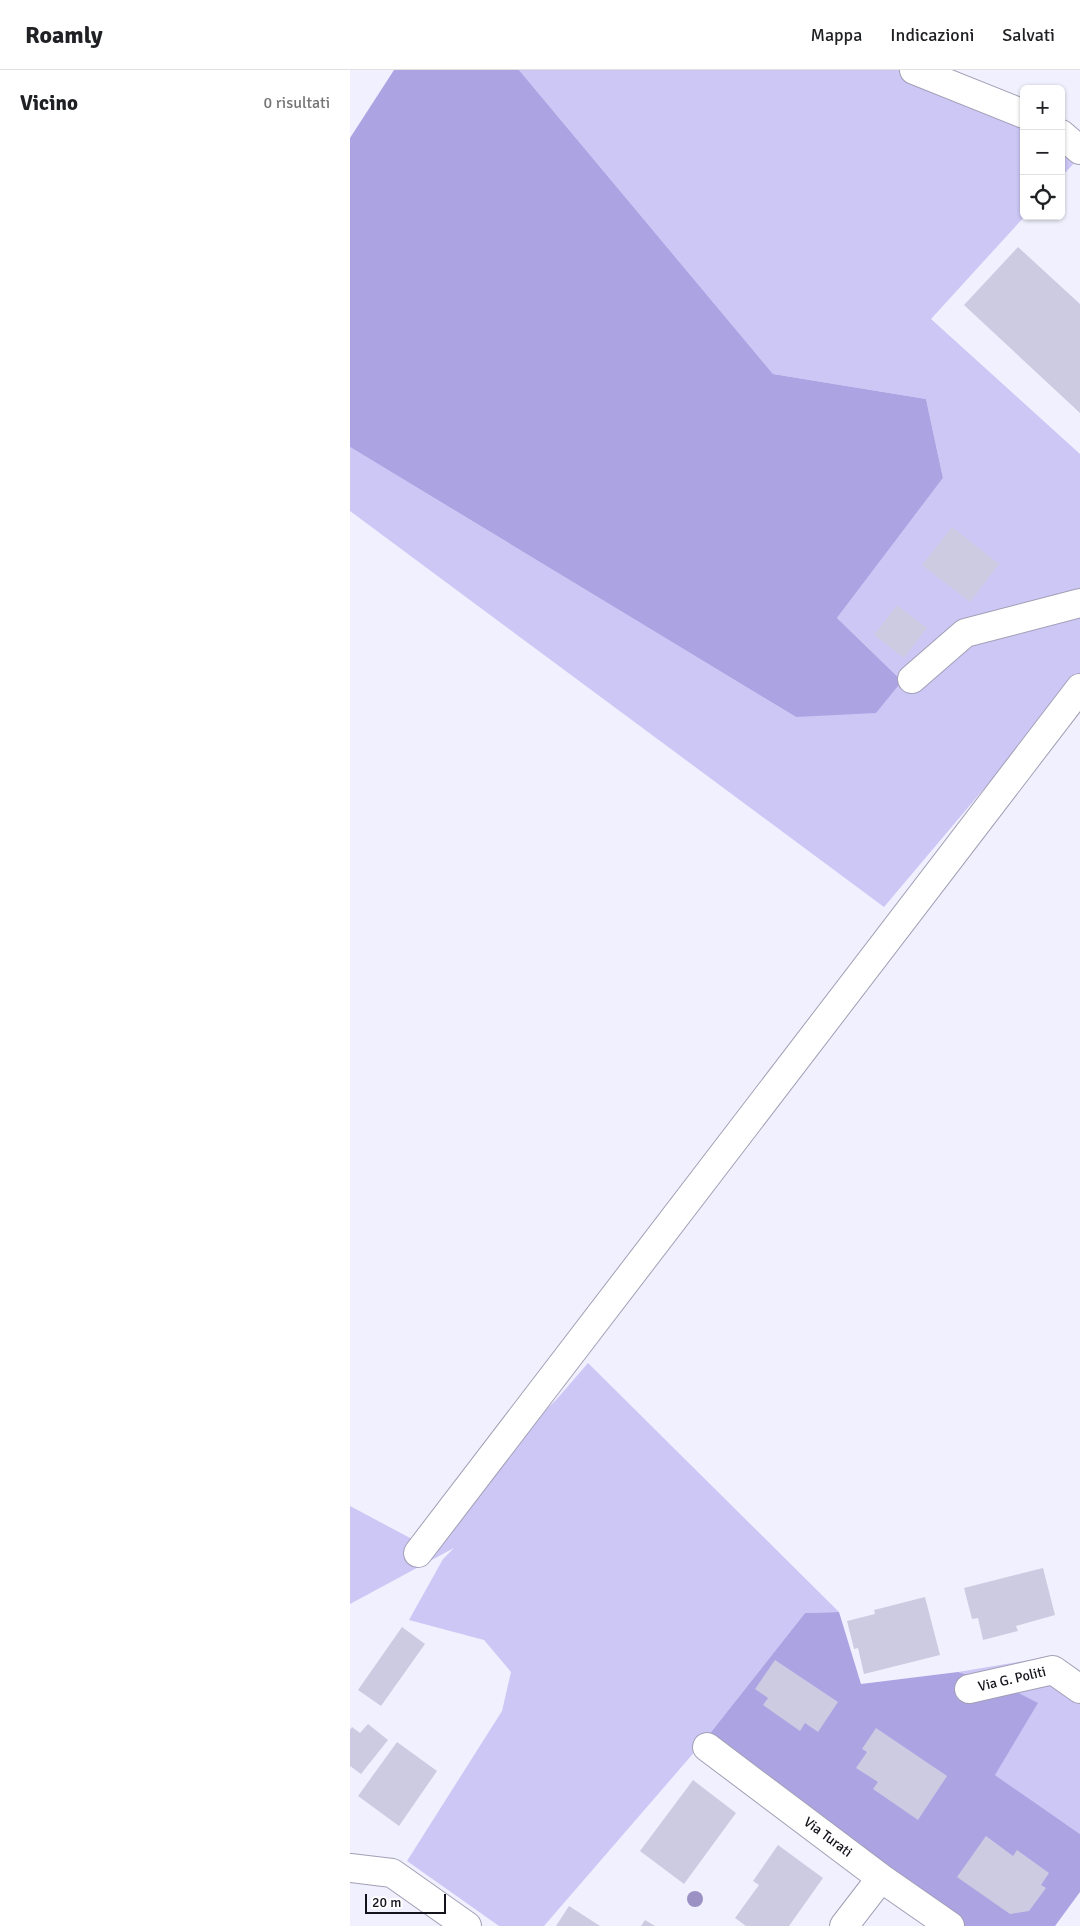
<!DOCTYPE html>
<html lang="it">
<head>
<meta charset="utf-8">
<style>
  :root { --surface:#fff; --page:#f2f2f2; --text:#202124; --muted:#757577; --line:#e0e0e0 }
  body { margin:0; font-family:Signika,sans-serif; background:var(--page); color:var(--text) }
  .controls { position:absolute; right:15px; top:15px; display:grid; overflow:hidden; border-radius:8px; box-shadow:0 1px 4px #0004 }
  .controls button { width:45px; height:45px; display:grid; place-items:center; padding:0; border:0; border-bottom:1px solid var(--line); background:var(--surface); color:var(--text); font:25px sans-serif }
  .scale { position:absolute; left:15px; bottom:12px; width:81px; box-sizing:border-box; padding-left:5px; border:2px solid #14131b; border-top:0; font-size:14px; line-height:18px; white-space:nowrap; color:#14131b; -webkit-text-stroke:4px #fff; paint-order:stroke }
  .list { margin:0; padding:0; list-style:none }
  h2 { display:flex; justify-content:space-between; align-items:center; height:65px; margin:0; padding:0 20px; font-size:21px }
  h2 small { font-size:16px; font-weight:400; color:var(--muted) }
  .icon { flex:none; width:28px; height:28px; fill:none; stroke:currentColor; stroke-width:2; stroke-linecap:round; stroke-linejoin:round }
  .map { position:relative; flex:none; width:730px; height:1856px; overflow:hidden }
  header { display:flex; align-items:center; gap:30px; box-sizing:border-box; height:70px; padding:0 25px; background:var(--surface); border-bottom:1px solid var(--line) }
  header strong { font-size:24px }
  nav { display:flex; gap:28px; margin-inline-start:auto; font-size:18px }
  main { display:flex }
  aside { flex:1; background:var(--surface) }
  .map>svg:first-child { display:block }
</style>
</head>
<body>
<header>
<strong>Roamly</strong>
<nav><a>Mappa</a><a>Indicazioni</a><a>Salvati</a></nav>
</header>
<main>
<aside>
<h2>Vicino<small>0 risultati</small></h2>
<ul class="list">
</ul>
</aside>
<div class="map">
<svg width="730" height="1856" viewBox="0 0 730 1856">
  <rect width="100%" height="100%" fill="#f1f0fe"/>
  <path fill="#cdc7f6" d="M169,0H565L674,46V146H675L581,249L730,384V605L534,837L0,441V377L446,647L552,611L487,548L593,408L576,329L423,304Z
    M711,67L730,87L711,107Z
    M238,1293L489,1542L455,1543L354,1671L194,1856H149L57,1791L152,1641L161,1602L134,1570L59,1550L93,1489L104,1478L0,1534V1436L62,1469L206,1330Z
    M692,1588L730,1616V1764L645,1705L653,1615L608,1602Z"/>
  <path fill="#aca3e3" d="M44,0H169L423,304L576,329L593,408L487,548L552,611L526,643L446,647L0,377V68Z
    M489,1542L511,1614L608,1602L653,1615L688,1633L645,1705L730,1764V1822L705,1856H596L354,1671L455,1543Z"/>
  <path fill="#cdcbe2" d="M668,177L730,234V343L614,235Z
    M602,457L649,494L620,532L572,495Z
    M547,535L577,558L554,588L524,565Z
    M693,1498L705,1545L666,1556L668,1561L633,1570L628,1548L622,1549L614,1518Z
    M575,1527L590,1585L514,1604L508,1578L504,1579L497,1551L525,1544L524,1540Z
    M52,1557L75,1574L31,1636L8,1620Z
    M425,1590L488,1632L468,1662L455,1653L450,1661L413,1635L418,1628L405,1619Z
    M18,1654L38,1670L11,1704L0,1696V1660L2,1657L10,1663Z
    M526,1658L597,1706L568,1750L523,1719L528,1712L506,1698L517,1682L512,1679Z
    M47,1672L87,1701L49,1756L8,1726Z
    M343,1710L386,1743L334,1814L290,1781Z
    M636,1766L663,1786L667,1780L699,1803L691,1815L696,1818L679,1841L660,1844L607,1807Z
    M428,1775L473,1808L439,1856H396L385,1848L409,1815L403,1811Z
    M219,1836L250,1856H206Z
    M295,1850L305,1856H291Z"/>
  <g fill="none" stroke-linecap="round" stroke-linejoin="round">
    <defs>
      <path id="street" d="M564,0L674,44
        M711,64L730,80
        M562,609L615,563L730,533
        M68,1483L730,618
        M619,1619L703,1600L730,1619
        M357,1677L531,1808L600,1856
        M0,1798L42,1803L117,1856
        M494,1856L531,1808"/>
    </defs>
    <use href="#street" stroke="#a29fb5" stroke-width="30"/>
    <use href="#street" stroke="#fff" stroke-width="28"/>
  </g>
  <circle fill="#9b91c2" cx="345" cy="1829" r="8"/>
  <g text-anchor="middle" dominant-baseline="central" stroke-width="4.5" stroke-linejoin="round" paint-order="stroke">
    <g font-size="14" fill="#14131b" stroke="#fff">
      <text transform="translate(662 1609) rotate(-13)">Via G. Politi</text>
      <text transform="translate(478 1767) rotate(37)">Via Turati</text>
    </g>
  </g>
</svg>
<div class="controls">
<button>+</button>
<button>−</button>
<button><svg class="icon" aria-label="locate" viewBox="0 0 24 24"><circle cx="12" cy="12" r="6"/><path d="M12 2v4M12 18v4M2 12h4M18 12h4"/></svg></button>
</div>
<div class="scale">20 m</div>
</div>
</main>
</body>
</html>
